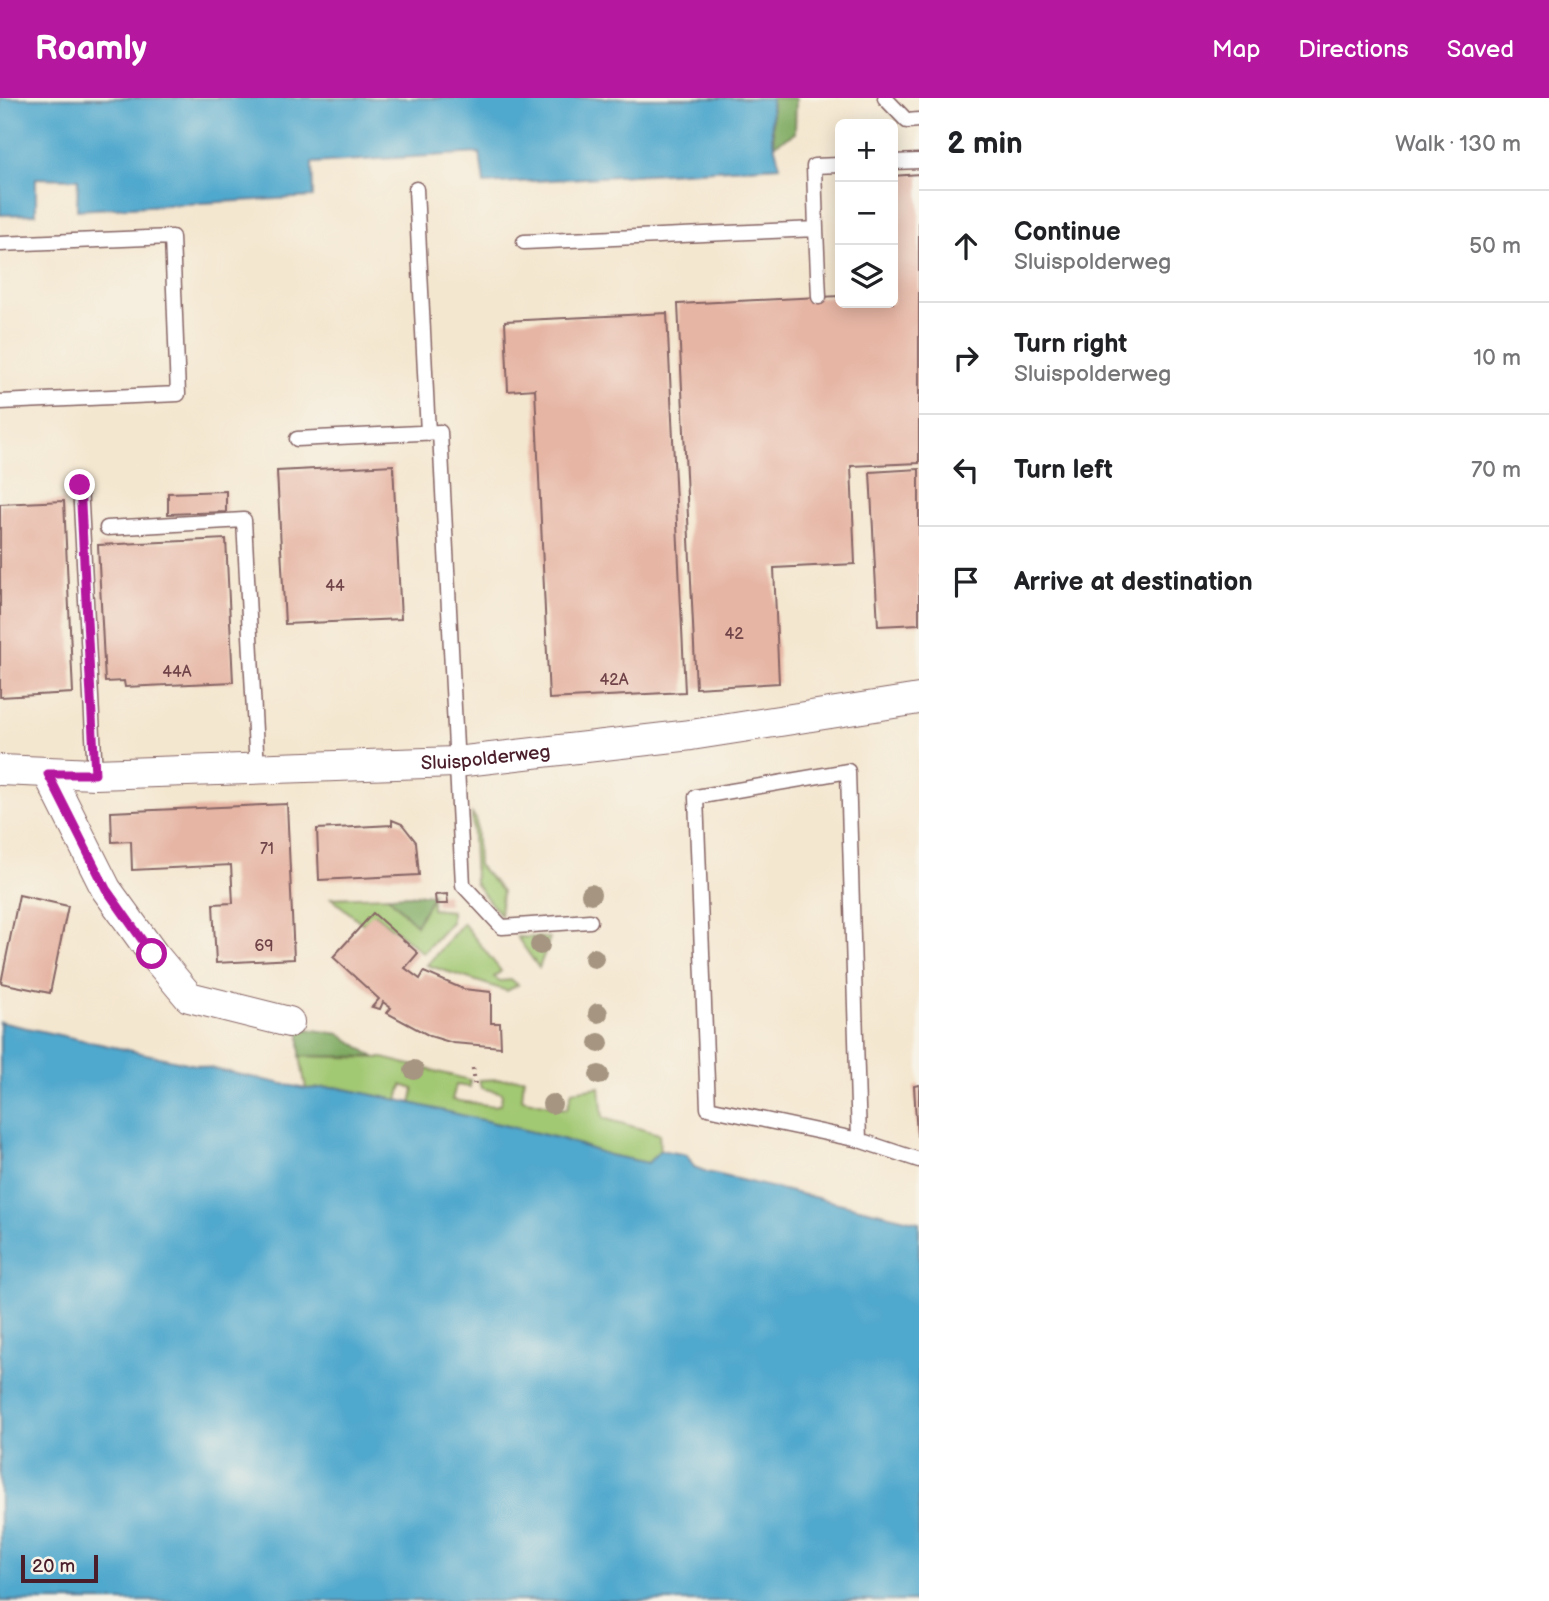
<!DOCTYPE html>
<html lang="en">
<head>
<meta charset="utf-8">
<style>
  :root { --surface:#fff; --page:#f6f6f6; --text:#202124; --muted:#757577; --line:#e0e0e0; --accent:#b5179e }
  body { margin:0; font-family:"Balsamiq Sans",sans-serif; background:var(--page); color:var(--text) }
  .controls { position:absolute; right:21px; top:21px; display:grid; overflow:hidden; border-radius:10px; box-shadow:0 4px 18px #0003 }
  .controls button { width:63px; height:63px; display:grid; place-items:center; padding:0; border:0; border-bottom:2px solid var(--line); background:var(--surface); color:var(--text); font:35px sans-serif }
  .scale { position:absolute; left:21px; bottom:18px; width:77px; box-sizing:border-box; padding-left:7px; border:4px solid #4a1f2b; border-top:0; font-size:19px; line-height:24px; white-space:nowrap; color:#4a1f2b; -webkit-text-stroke:5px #f7f3e8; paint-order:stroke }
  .stop { position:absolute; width:21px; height:21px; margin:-16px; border:5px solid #b5179e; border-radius:50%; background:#fff }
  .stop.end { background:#b5179e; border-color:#fff; box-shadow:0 2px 7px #0008 }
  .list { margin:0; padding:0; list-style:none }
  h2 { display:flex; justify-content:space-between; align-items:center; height:91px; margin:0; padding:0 28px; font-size:30px }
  h2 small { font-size:23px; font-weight:400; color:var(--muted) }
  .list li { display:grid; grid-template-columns:46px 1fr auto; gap:21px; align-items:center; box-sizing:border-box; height:112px; padding:0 28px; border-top:2px solid var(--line) }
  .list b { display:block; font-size:26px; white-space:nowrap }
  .list p { margin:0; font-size:23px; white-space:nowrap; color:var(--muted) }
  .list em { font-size:23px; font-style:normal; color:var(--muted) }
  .icon { flex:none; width:38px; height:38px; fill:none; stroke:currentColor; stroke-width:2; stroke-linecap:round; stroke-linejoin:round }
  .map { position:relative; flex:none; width:919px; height:1503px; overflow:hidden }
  header { display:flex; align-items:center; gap:42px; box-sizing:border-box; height:98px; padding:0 35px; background:var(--accent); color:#fff }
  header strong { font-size:33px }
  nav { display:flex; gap:38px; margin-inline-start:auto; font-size:24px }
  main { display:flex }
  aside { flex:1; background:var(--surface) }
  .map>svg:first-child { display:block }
</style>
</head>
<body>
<header>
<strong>Roamly</strong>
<nav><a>Map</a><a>Directions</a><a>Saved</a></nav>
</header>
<main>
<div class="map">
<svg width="919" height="1503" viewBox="0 0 919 1503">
  <rect width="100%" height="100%" fill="#f7f3e8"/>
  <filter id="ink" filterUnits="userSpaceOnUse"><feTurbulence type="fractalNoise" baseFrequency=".0143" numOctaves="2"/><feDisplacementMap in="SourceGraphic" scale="14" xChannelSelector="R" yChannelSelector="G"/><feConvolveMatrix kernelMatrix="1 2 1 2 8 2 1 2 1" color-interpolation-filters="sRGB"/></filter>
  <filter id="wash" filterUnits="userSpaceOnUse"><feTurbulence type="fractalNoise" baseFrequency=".00686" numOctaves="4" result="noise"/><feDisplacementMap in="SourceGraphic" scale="28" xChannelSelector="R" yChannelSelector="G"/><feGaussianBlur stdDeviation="1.57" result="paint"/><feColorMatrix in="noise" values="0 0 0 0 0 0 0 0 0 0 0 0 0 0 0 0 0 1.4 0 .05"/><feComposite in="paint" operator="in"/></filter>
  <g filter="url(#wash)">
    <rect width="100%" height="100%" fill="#f4e7d0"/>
    <path fill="#a1c872" stroke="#76744e" stroke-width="2" d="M472,716L476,721L478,767L502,793L500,817L475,785Z
      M432,796V811L451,813V824L423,855L375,816L363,826L331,800L388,798L416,827Z
      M463,825L501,873L494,879L500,883L512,882L518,887L507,893L427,867Z
      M517,839L550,840L539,870Z
      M300,958L383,960L470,982V989L456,987L452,1002L494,1008L501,1006L502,995L481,990L479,982L524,980L522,1001L567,1011L572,993L600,989L603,1020L659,1036L660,1052L648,1065L609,1057L562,1041L411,1006L414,991L402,987L398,1002L335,989L306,991Z"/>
    <path fill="#80ac64" stroke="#656648" stroke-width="2" d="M771,0H796L795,35L774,47Z
      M433,796L416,827L388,798Z
      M300,930L340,936L374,959L300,958Z"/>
    <path fill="#50a8cd" stroke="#4d647c" stroke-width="2" d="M0,0H771L772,39L780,68L484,86L480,55L312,65L313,99L77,112L78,81L36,80V116L0,117Z
      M0,924L306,991L335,989L398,1002L562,1041L609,1057L648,1065L660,1052L687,1057L694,1069L707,1074L919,1124V1503H0Z"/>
    <g id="blocks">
      <path fill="#e6b5a4" d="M919,76V365L851,368L855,466L774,470L779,585L696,590L678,206L840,198V205H893V78Z
        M667,215L685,594L549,601L535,291L508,293L505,223Z
        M393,367L401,521L285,526L277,373Z
        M919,371V526L878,528L870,374Z
        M226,393V414L168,416V395Z
        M64,403L73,595L0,599V406Z
        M226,441L233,584L125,589L124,583L105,584L98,447Z
        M287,706L294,861L216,865L213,806L233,805L231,767L132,772L131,743L112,744L111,714Z
        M392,722L402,726L416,744L419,777L319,782L317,731L392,727Z
        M447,796L448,806H436L435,797Z
        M19,797L68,808L50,895L1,885Z
        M373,815L418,855L405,870L420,881L424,874L463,891L491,894V925H500L501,949L453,945L430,938L387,915L391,910L383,904L380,911L372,909L379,901L333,859Z
        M919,987V1038H917L914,988Z"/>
    </g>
  </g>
  <g filter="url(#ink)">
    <use href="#blocks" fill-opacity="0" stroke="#866565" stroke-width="2"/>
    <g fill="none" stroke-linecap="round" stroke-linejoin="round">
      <defs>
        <path id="lane" d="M885,0L907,23L919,22
          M893,64L919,63
          M416,91L428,335
          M816,131L819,199
          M524,144L816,131L814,68L840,67
          M0,146L172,139L178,296L0,304
          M297,341L440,334L463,787L502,829L590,823
          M80,387L95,676
          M107,430L244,422L257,672
          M859,1042L848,673L696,699L708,1010L859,1042L919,1062"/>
        <g id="street">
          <path id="s1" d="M0,672L95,676L456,664L691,637L919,601"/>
          <path d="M48,675L106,791L153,856L189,899L289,924"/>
        </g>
      </defs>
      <use href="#lane" stroke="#866565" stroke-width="17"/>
      <use href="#street" stroke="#866565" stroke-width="32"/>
      <path stroke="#866565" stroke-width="4.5" stroke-dasharray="2 5" stroke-linecap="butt" d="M473,970L475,989"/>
      <use href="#lane" stroke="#fff" stroke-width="14"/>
      <use href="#street" stroke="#fff" stroke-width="30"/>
    </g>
    <g fill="#a59581">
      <circle cx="591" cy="796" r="10"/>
      <circle cx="540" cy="847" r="10"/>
      <circle cx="594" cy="860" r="10"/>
      <circle cx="598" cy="915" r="10"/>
      <circle cx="599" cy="945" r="10"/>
      <circle cx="414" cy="972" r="10"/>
      <circle cx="599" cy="977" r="10"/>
      <circle cx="552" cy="1006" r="10"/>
    </g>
  </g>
  <g fill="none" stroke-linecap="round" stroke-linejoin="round" filter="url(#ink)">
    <path stroke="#b5179e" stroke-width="9" d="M80,387L95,676H48L106,791L152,856"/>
  </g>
  <g text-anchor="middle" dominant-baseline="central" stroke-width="5" stroke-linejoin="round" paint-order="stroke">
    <g font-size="16" fill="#714449">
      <text x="335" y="488">44</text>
      <text x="734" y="536">42</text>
      <text x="177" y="574">44A</text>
      <text x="614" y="582">42A</text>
      <text x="267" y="751">71</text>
      <text x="264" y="848">69</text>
    </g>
    <g font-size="19" fill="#4a1f2b" stroke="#f7f3e8">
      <text stroke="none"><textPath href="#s1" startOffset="486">Sluispolderweg</textPath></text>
    </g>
  </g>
</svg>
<div class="controls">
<button>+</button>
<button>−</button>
<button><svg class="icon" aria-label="layers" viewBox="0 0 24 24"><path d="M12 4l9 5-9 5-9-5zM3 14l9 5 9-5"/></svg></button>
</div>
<div class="scale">20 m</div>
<div class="stop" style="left:152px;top:856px"></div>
<div class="stop end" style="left:80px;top:387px"></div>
</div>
<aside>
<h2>2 min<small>Walk · 130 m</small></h2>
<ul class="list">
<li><svg class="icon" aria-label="ahead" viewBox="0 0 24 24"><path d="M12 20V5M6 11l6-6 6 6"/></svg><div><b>Continue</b><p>Sluispolderweg</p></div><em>50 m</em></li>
<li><svg class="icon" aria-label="right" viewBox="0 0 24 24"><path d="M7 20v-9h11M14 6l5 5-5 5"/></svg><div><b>Turn right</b><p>Sluispolderweg</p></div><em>10 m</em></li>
<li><svg class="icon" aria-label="left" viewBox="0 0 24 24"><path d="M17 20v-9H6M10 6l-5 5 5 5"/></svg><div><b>Turn left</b></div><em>70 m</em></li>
<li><svg class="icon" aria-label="arrive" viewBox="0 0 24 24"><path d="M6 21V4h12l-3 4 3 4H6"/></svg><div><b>Arrive at destination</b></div></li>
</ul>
</aside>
</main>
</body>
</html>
